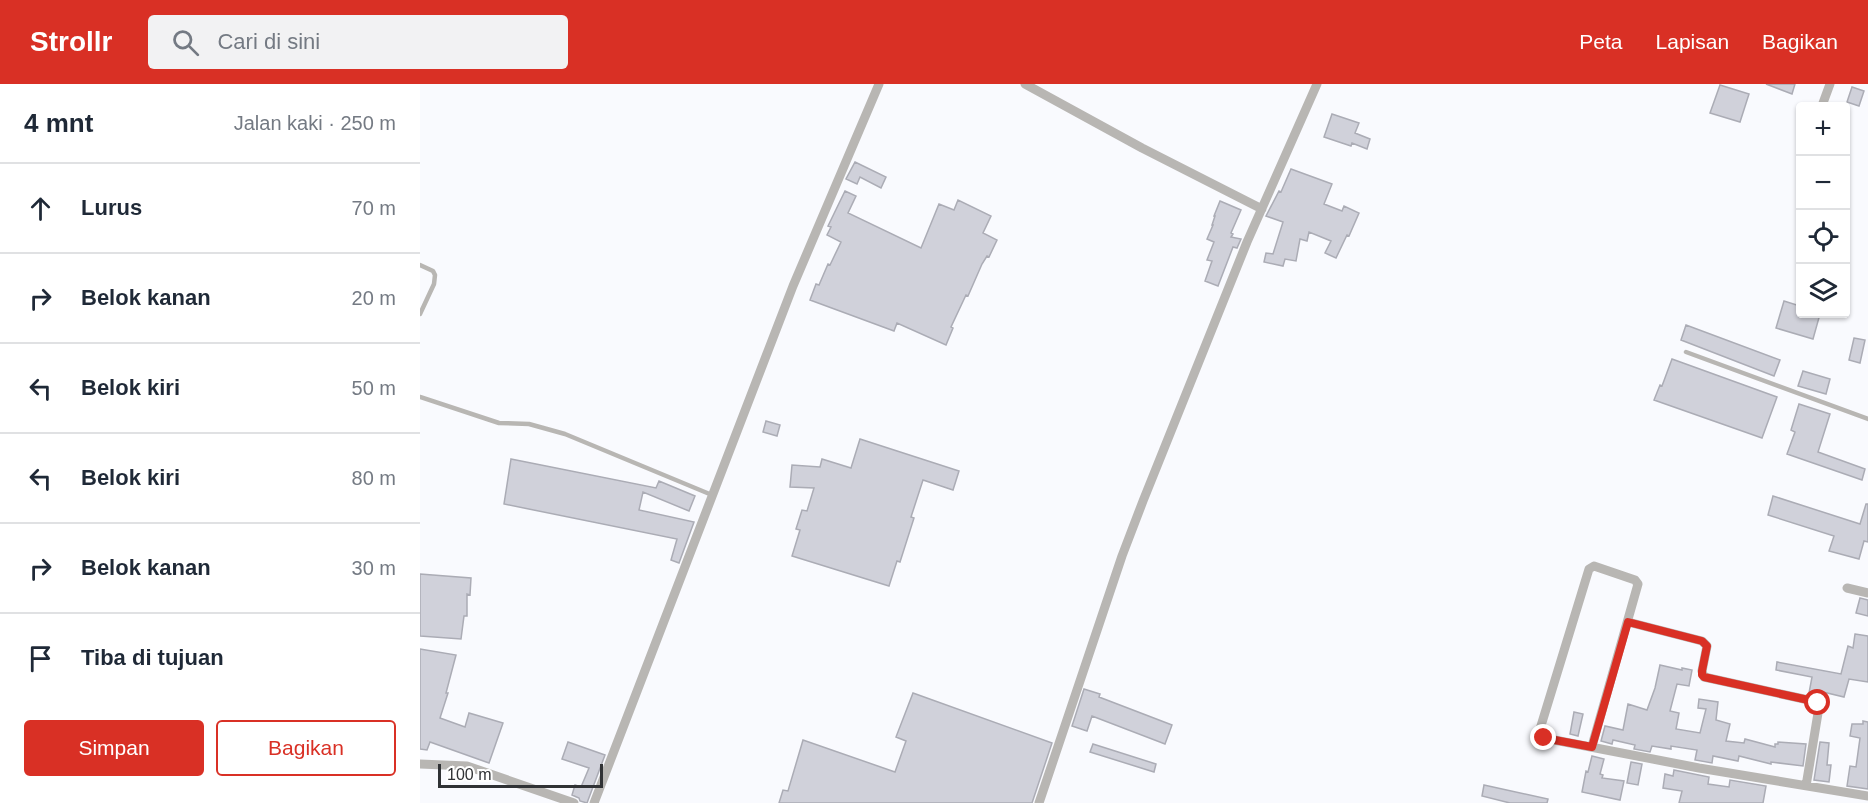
<!DOCTYPE html>
<html lang="id">
<head>
<meta charset="utf-8">
<style>
  :root { --surface:#fff; --page:#f2f2f3; --text:#1f2937; --muted:#747a83; --line:#e0e1e3; --accent:#d93025 }
  body { margin:0; font-family:Arial,sans-serif; background:var(--page); color:var(--text) }
  .controls { position:absolute; right:18px; top:18px; display:grid; overflow:hidden; border-radius:6px; box-shadow:0 2px 4px #0004 }
  .controls button { width:54px; height:54px; display:grid; place-items:center; padding:0; border:0; border-bottom:2px solid var(--line); background:var(--surface); color:var(--text); font:30px sans-serif }
  .scale { position:absolute; left:18px; bottom:15px; width:165px; box-sizing:border-box; padding-left:6px; border:3px solid #303235; border-top:0; font-size:16px; line-height:21px; white-space:nowrap; color:#303235; -webkit-text-stroke:4px #fff; paint-order:stroke }
  .stop { position:absolute; width:18px; height:18px; margin:-14px; border:4px solid #d93025; border-radius:50%; background:#fff }
  .stop.end { background:#d93025; border-color:#fff; box-shadow:0 2px 6px #0008 }
  .list { margin:0; padding:0; list-style:none }
  h2 { display:flex; justify-content:space-between; align-items:center; height:78px; margin:0; padding:0 24px; font-size:26px }
  h2 small { font-size:20px; font-weight:400; color:var(--muted) }
  .list li { display:grid; grid-template-columns:39px 1fr auto; gap:18px; align-items:center; box-sizing:border-box; height:90px; padding:0 24px; border-top:2px solid var(--line) }
  .list b { display:block; font-size:22px; white-space:nowrap }
  .list em { font-size:20px; font-style:normal; color:var(--muted) }
  .actions { display:flex; gap:12px; padding:18px 24px }
  .actions a { flex:1; padding:14px 0; border:2px solid var(--accent); border-radius:6px; text-align:center; font-size:21px; color:var(--accent) }
  .actions .main { background:var(--accent); color:#fff }
  .icon { flex:none; width:33px; height:33px; fill:none; stroke:currentColor; stroke-width:2; stroke-linecap:round; stroke-linejoin:round }
  .map { position:relative; flex:none; width:1448px; height:719px; overflow:hidden }
  header { display:flex; align-items:center; gap:36px; box-sizing:border-box; height:84px; padding:0 30px; background:var(--accent); color:#fff }
  header strong { font-size:28px }
  nav { display:flex; gap:33px; margin-inline-start:auto; font-size:21px }
  .search { width:420px; height:54px; background:var(--page); display:flex; align-items:center; gap:15px; box-sizing:border-box; padding:0 21px; border-radius:6px; color:var(--muted); font-size:22px }
  main { display:flex }
  aside { flex:1; background:var(--surface) }
  .map>svg:first-child { display:block }
</style>
</head>
<body>
<header>
<strong>Strollr</strong>
<div class="search"><svg class="icon" aria-label="search" viewBox="0 0 24 24"><circle cx="10" cy="10" r="6"/><path d="M15 15l6 6"/></svg>Cari di sini</div>
<nav><a>Peta</a><a>Lapisan</a><a>Bagikan</a></nav>
</header>
<main>
<aside>
<h2>4 mnt<small>Jalan kaki · 250 m</small></h2>
<ul class="list">
<li><svg class="icon" aria-label="ahead" viewBox="0 0 24 24"><path d="M12 20V5M6 11l6-6 6 6"/></svg><div><b>Lurus</b></div><em>70 m</em></li>
<li><svg class="icon" aria-label="right" viewBox="0 0 24 24"><path d="M7 20v-9h11M14 6l5 5-5 5"/></svg><div><b>Belok kanan</b></div><em>20 m</em></li>
<li><svg class="icon" aria-label="left" viewBox="0 0 24 24"><path d="M17 20v-9H6M10 6l-5 5 5 5"/></svg><div><b>Belok kiri</b></div><em>50 m</em></li>
<li><svg class="icon" aria-label="left" viewBox="0 0 24 24"><path d="M17 20v-9H6M10 6l-5 5 5 5"/></svg><div><b>Belok kiri</b></div><em>80 m</em></li>
<li><svg class="icon" aria-label="right" viewBox="0 0 24 24"><path d="M7 20v-9h11M14 6l5 5-5 5"/></svg><div><b>Belok kanan</b></div><em>30 m</em></li>
<li><svg class="icon" aria-label="arrive" viewBox="0 0 24 24"><path d="M6 21V4h12l-3 4 3 4H6"/></svg><div><b>Tiba di tujuan</b></div></li>
</ul>
<div class="actions"><a class="main">Simpan</a><a>Bagikan</a></div>
</aside>
<div class="map">
<svg width="1448" height="719" viewBox="0 0 1448 719">
  <rect width="100%" height="100%" fill="#f9fafe"/>
  <path fill="#d0d1da" stroke="#abacb5" stroke-width="1.5" d="M1346,0H1375L1372,10Z
    M1300,1L1329,10L1320,38L1290,29Z
    M1432,3L1444,7L1439,22L1427,18Z
    M912,30L939,39L935,49L950,55L947,65L932,59L931,62L904,53Z
    M435,78L466,93L461,104L440,93L437,100L426,95Z
    M871,85L912,100L904,120L922,127L924,122L939,129L929,152L927,151L916,174L905,169L911,157L889,148L887,157L880,155L876,177L865,175L863,182L844,178L846,169L853,170L863,138L846,132L859,107L861,108Z
    M425,107L436,112L428,129L501,164L519,120L534,126L538,116L571,132L563,149L577,156L569,173L567,172L562,180L548,212L546,211L531,243L533,244L526,261L477,239L474,247L390,216L396,200L399,201L408,180L410,181L421,158L407,151L411,143L408,142Z
    M800,117L821,126L811,149L813,150L811,153L821,155L817,164L813,163L798,202L785,197L792,177L787,176L794,158L787,155L793,141H792L795,132H794Z
    M1364,217L1380,222V230H1400L1393,255L1356,244Z
    M1266,241L1360,276L1354,292L1261,256Z
    M1434,254L1445,256L1440,279L1429,276Z
    M1252,275L1357,313L1342,354L1234,316L1240,301L1242,302Z
    M1383,287L1410,295L1406,310L1378,302Z
    M1379,320L1410,330L1398,368L1445,385L1442,396L1367,370L1375,348L1371,346Z
    M346,337L360,341L357,352L343,348Z
    M440,355L539,387L533,406L503,396L491,433L494,434L480,478L477,477L469,502L372,472L380,446L376,445L382,426L387,427L394,404L370,403L372,381L400,383L402,375L431,384Z
    M91,375L236,404L239,397L275,412L269,427L223,408L219,426L274,438L259,479L251,476L257,455L84,420Z
    M1353,412L1440,440L1446,420H1448V458L1444,457L1439,475L1409,467L1414,452L1348,431Z
    M0,490L51,494L50,511L47,510V532H44L41,555L0,552Z
    M1440,514L1448,516V532L1436,529Z
    M1435,550L1448,552V598L1429,595L1424,613L1403,608L1402,617L1397,612L1389,609L1392,593L1356,586L1357,578L1421,590L1428,562L1433,564Z
    M0,565L36,571L26,609H28L20,634L45,643L49,629L83,639L69,679L10,658L7,666L0,665Z
    M1240,581L1262,586V584L1272,586L1269,602L1257,600L1250,627L1259,629L1256,645L1280,649L1286,625L1278,624L1279,615L1298,618L1296,636L1310,640L1306,657L1324,659L1325,655L1355,663V660H1358V658L1386,660L1383,682L1351,678V680L1319,672L1318,677L1293,672L1292,679L1275,676L1277,666L1251,662V665L1232,662L1230,668L1214,665L1215,661L1193,656L1192,660L1181,657L1185,642L1203,646L1208,620L1227,626L1235,604Z
    M664,605L680,610L679,613L752,641L745,660L672,632L667,647L652,642Z
    M493,609L632,659L612,719H359L363,706L368,707L383,656L475,688L486,657L476,653Z
    M1154,628L1163,630L1158,652L1150,650Z
    M1443,637L1448,638V705L1427,702L1430,682L1436,683L1440,654L1430,652L1432,640H1443Z
    M148,658L185,671L167,719L160,717L159,714L152,711L155,701L161,703L169,684L142,675Z
    M1400,658L1409,659L1407,681H1411L1409,698L1394,696Z
    M673,660L736,680L734,688L670,668Z
    M1172,672L1184,675L1180,690L1183,691L1182,694L1204,697L1200,716L1162,708L1166,687L1168,688Z
    M1211,678L1222,680L1218,701L1207,699Z
    M1254,686L1289,693L1288,700L1309,703L1310,696L1346,702L1343,719H1259L1262,707L1243,704L1245,690L1253,692Z
    M1064,701L1128,715L1127,719H1090L1062,712Z"/>
  <g fill="none" stroke-linecap="round" stroke-linejoin="round">
    <path stroke="#b8b6b3" stroke-width="4.5" d="M0,181L13,187L15,191L14,200L0,230
      M1266,268L1448,335
      M0,313L79,339L109,340L145,350L292,411"/>
    <path stroke="#b8b6b3" stroke-width="9" d="M605,0L722,64L842,125
      M1403,19L1410,0
      M1427,504L1448,509
      M1208,538L1282,557L1287,562L1282,587L1284,593L1393,617L1399,623L1386,702
      M1172,662L1218,500L1215,496L1174,482L1169,485L1120,645V650L1124,654L1279,684L1448,712
      M0,680L47,682L154,719
      M174,719L373,202L459,0
      M619,719L702,472L723,417L827,158L897,0"/>
  </g>
  <g fill="none" stroke-linecap="round" stroke-linejoin="round">
    <path stroke="#d93025" stroke-width="8" d="M1124,654L1172,663L1208,538L1282,557L1287,562L1282,587V591L1284,593L1393,617L1398,619"/>
  </g>
</svg>
<div class="controls">
<button>+</button>
<button>−</button>
<button><svg class="icon" aria-label="locate" viewBox="0 0 24 24"><circle cx="12" cy="12" r="6"/><path d="M12 2v4M12 18v4M2 12h4M18 12h4"/></svg></button>
<button><svg class="icon" aria-label="layers" viewBox="0 0 24 24"><path d="M12 4l9 5-9 5-9-5zM3 14l9 5 9-5"/></svg></button>
</div>
<div class="scale">100 m</div>
<div class="stop" style="left:1398px;top:619px"></div>
<div class="stop end" style="left:1124px;top:654px"></div>
</div>
</main>
</body>
</html>
